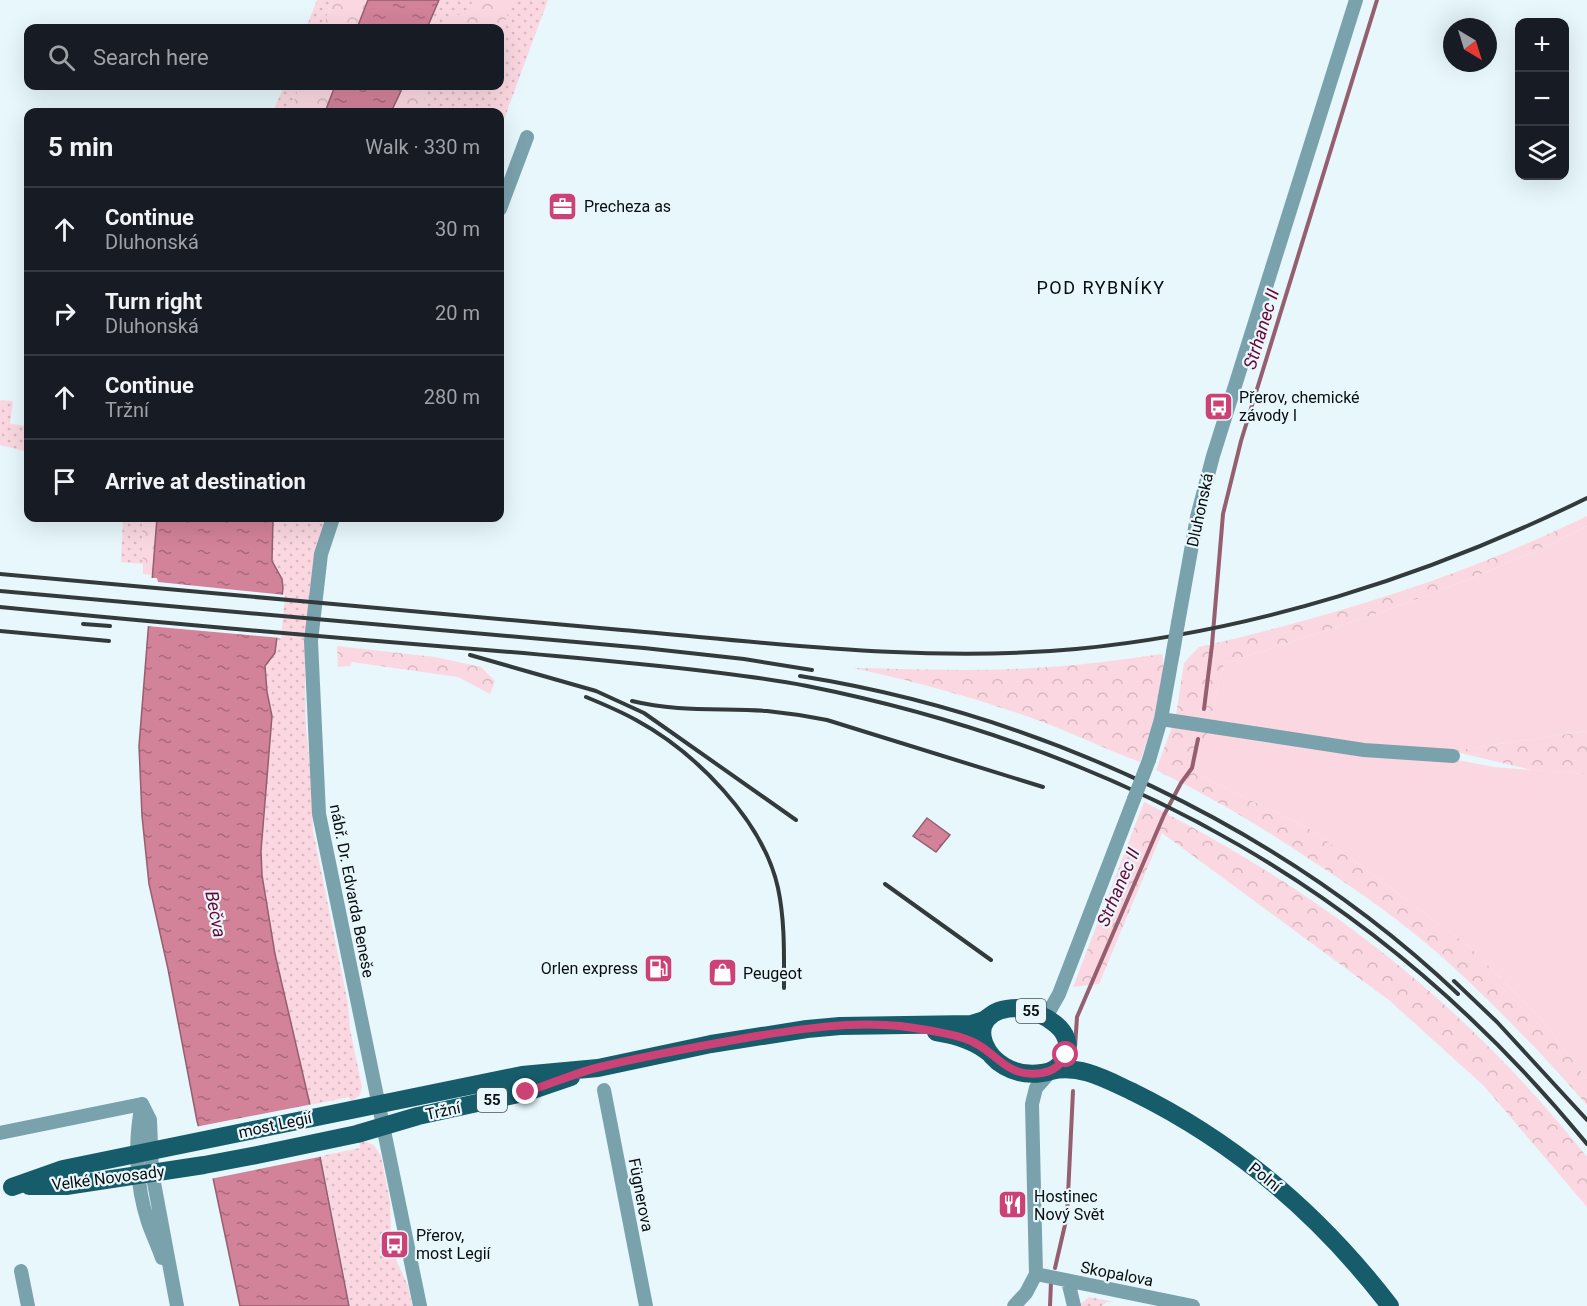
<!DOCTYPE html>
<html lang="en">
<head>
<meta charset="utf-8">
<style>
  :root { --surface:#171b24; --page:#242831; --text:#f1f3f6; --muted:#9ea1a6; --line:#363941 }
  body { margin:0; font-family:Roboto,sans-serif; background:var(--page); color:var(--text) }
  .controls { position:absolute; right:18px; top:18px; display:grid; overflow:hidden; border-radius:12px; box-shadow:0 6px 24px #0002 }
  .controls button { width:54px; height:54px; display:grid; place-items:center; padding:0; border:0; border-bottom:2px solid var(--line); background:var(--surface); color:var(--text); font:30px sans-serif }
  .compass { position:absolute; left:1443px; top:18px; width:54px; height:54px; border-radius:50%; background:var(--surface); box-shadow:0 6px 24px #0002; rotate:142deg }
  .stop { position:absolute; width:18px; height:18px; margin:-14px; border:4px solid #cd4276; border-radius:50%; background:#fff }
  .stop.end { background:#cd4276; border-color:#fff; box-shadow:0 2px 6px #0008 }
  .list { margin:0; padding:0; list-style:none }
  h2 { display:flex; justify-content:space-between; align-items:center; height:78px; margin:0; padding:0 24px; font-size:26px }
  h2 small { font-size:20px; font-weight:400; color:var(--muted) }
  .list li { display:grid; grid-template-columns:39px 1fr auto; gap:18px; align-items:center; box-sizing:border-box; height:84px; padding:0 24px; border-top:2px solid var(--line) }
  .list b { display:block; font-size:22px; white-space:nowrap }
  .list p { margin:0; font-size:20px; white-space:nowrap; color:var(--muted) }
  .list em { font-size:20px; font-style:normal; color:var(--muted) }
  .icon { flex:none; width:33px; height:33px; fill:none; stroke:currentColor; stroke-width:2; stroke-linecap:round; stroke-linejoin:round }
  .map { position:relative; flex:none; width:1587px; height:1306px; overflow:hidden }
  .search { position:absolute; background:var(--surface); box-shadow:0 6px 24px #0002; left:24px; top:24px; width:480px; height:66px; display:flex; align-items:center; gap:15px; box-sizing:border-box; padding:0 21px; border-radius:12px; color:var(--muted); font-size:22px }
  .panel { position:absolute; background:var(--surface); box-shadow:0 6px 24px #0002; left:24px; top:108px; width:480px; height:414px; border-radius:12px }
  .map>svg:first-child { display:block }
</style>
</head>
<body>
<div class="map">
<svg width="1587" height="1306" viewBox="0 0 1587 1306">
  <defs>
    <pattern id="grass-dots" width="8" height="8" patternUnits="userSpaceOnUse" patternTransform="scale(1.5)"><rect width="8" height="8" fill="#fbd8e1"/><path d="M2 2h.1M6 6h.1" fill="none" stroke="#d6b8c0" stroke-width="1.8" stroke-linecap="round"/></pattern>
    <pattern id="forest-crowns" width="20" height="18" patternUnits="userSpaceOnUse" patternTransform="scale(1.5)"><rect width="20" height="18" fill="#fbd8e1"/><path d="M2 6a3 3 0 1 1 6 0M12 15a3 3 0 1 1 6 0" fill="none" stroke="#d6b8c0"/></pattern>
    <pattern id="water-ripples" width="26" height="14" patternUnits="userSpaceOnUse" patternTransform="scale(1.5)"><rect width="26" height="14" fill="#d28299"/><path d="M2 4q2-2 4 0t4 0M15 11q2-2 4 0t4 0" fill="none" stroke="#a8697b"/></pattern>
  </defs>
  <rect width="100%" height="100%" fill="#e7f7fc"/>
  <path fill="url(#grass-dots)" d="M317,0H333L322,28H306Z
    M439,0H548L500,130V112H417L424,103L422,86H500V28H427Z
    M284,86H300L289,112H273Z
    M0,400L13,401L10,424L28,426V452L0,445Z
    M123,518H142L143,564L121,562Z
    M273,518H327L319,538L310,588L305,681L306,727L311,778L313,831L348,1004L350,1029L362,1087L360,1095L351,1102L349,1097L310,1105L275,954L262,875L261,851L272,716L267,692L265,666L275,653L283,588L282,579L272,561Z
    M359,1141H364L374,1145L381,1156L390,1202L391,1235L397,1262L408,1286L412,1306H350L321,1156L360,1148Z
    M1089,1297L1114,1302H1107L1101,1306H1078Z"/>
  <path fill="url(#forest-crowns)" d="M333,0H368L357,28H322Z
    M472,0H512L500,39V28H452L450,19L471,9Z
    M300,86H335L325,112H289Z
    M400,86H422L424,103L417,112H391L400,91Z
    M1587,516V526C1471,585 1348,625 1224,663L1211,720L1176,715L1184,663L1199,647C1334,616 1462,577 1587,516Z
    M142,518H157L153,575L143,574Z
    M337,646L435,657L481,667L495,681L490,694L458,677L352,662L350,666L338,667Z
    M1162,654C1168,679 1149,737 1140,762C1107,750 1075,734 1043,722C980,699 918,682 853,668C913,669 973,672 1033,668C1077,666 1119,660 1162,654Z
    M1172,727L1208,731L1195,773L1312,830L1469,946L1541,1019L1587,1079V1105C1544,1056 1499,1009 1451,965C1407,925 1359,891 1309,859C1260,826 1210,796 1156,770Z
    M1587,731V774L1532,770L1452,751Z
    M1144,802C1320,891 1464,1002 1587,1157V1207L1484,1086L1390,1001L1162,833L1099,984L1073,987Z"/>
  <path fill="#fbd8e1" d="M1587,526V731L1452,751V759L1494,767L1587,774V1079L1541,1019L1469,946L1312,830L1195,773L1211,720L1224,663C1348,625 1471,585 1587,526Z"/>
  <path fill="url(#water-ripples)" stroke="#955f70" stroke-width="1.5" d="M368,0H439L427,28H357Z
    M335,86H400L401,91L391,112H325Z
    M157,518H273L272,561L282,579L283,588L275,653L265,666L267,692L272,716L261,851L262,875L275,954L310,1105L349,1306H240L213,1178L197,1121L168,969L149,884L142,816L139,746Z
    M927,818L950,835L936,852L913,836Z"/>
  <path fill="#e7f7fc" d="M150,578H157L158,582L285,595L281,638L147,626L145,628Z
    M313,1104L324,1156L210,1179L195,1127Z"/>
  <g fill="none" stroke-linecap="round" stroke-linejoin="round">
    <path stroke="#955f70" stroke-width="4" d="M1204,709L1212,645L1223,514L1241,441L1377,0
      M1075,1047L1077,1017L1164,815L1181,783L1192,768L1198,739
      M1055,1268L1067,1216L1073,1091
      M1050,1306L1051,1282"/>
    <path stroke="#7aa2ad" stroke-width="14" d="M500,209L527,137
      M333,518L321,554L311,641L319,814L420,1306
      M1178,623L1197,517L1213,456L1356,0
      M1161,719L1364,750L1453,756
      M1149,760L1161,719L1173,652
      M1046,1017L1059,994L1134,799
      M604,1090L646,1306
      M142,1104L150,1120L152,1172L177,1306
      M142,1104C134,1141 136,1186 148,1222C152,1234 158,1246 162,1258
      M0,1133L142,1104
      M21,1271L28,1306
      M1036,1274L1193,1306
      M1068,1281L1074,1306
      M1014,1306L1026,1293L1036,1274L1032,1104L1036,1088L1051,1071"/>
    <path stroke="#175c6b" stroke-width="18" d="M1019,1008C1041,1012 1079,1030 1064,1058C1060,1067 1052,1072 1042,1073C984,1082 954,1007 1019,1008Z
      M936,1032C955,1035 974,1040 989,1053
      M1051,1071C1080,1064 1107,1080 1133,1092C1235,1142 1321,1216 1390,1306
      M29,1186H66L204,1165L257,1155L357,1134L418,1116L527,1092L571,1077
      M12,1187L63,1169L522,1075L598,1068L711,1044L807,1029L840,1026L971,1024L984,1020L991,1015"/>
    <path stroke="#333a3c" stroke-width="4" d="M0,574C207,593 415,611 622,630C773,643 925,663 1076,649C1253,632 1428,576 1587,498
      M0,591L644,648L744,659L812,670
      M0,607C162,623 324,637 486,650C547,655 608,661 669,667C715,672 761,677 807,686C1122,749 1383,894 1587,1144
      M83,624L110,626
      M0,631L109,641
      M470,655L596,691L644,713L796,820
      M800,676C1039,714 1282,827 1458,994
      M586,697C603,704 620,711 636,720C695,752 763,820 778,888C785,921 784,954 784,988
      M632,701C677,712 721,708 767,711C787,713 807,716 827,720L1043,787
      M885,884L991,960
      M1454,981L1497,1022L1587,1120"/>
    <path stroke="#7aa2ad" stroke-width="14" d="M1173,652L1178,623
      M1134,799L1149,760"/>
  </g>
  <g fill="none" stroke-linecap="round" stroke-linejoin="round">
    <path stroke="#cd4276" stroke-width="8" d="M526,1092C551,1084 575,1073 600,1067C649,1055 700,1046 751,1037C799,1029 851,1021 900,1026C922,1029 946,1032 966,1039C996,1049 1004,1079 1042,1073C1054,1071 1061,1065 1066,1055"/>
  </g>
  <defs>
    <symbol id="office-square" viewBox="-11 -11 22 22"><rect x="-9" y="-9" width="18" height="18" rx="4" fill="#cd4276" stroke="#e7f7fc"/><path d="M-6-3h4V-5.5h4V-3h4V5H-6ZM-1-4.5V-3h2v-1.5ZM-6 0V1H6V0Z" fill="#fff"/></symbol>
    <symbol id="bus-square" viewBox="-11 -11 22 22"><rect x="-9" y="-9" width="18" height="18" rx="4" fill="#cd4276" stroke="#e7f7fc"/><path d="M-5-6H5V4H4V6H2V4H-2V6H-4V4H-5ZM-3.5-4V0h7V-4ZM-3.5 1.2v1.5H-2V1.2ZM2 1.2v1.5H3.5V1.2Z" fill="#fff"/></symbol>
    <symbol id="fuel-square" viewBox="-11 -11 22 22"><rect x="-9" y="-9" width="18" height="18" rx="4" fill="#cd4276" stroke="#e7f7fc"/><path d="M-5.5-6h7V0h2V4h1.3V-2.5L3-4.5l.8-.8L6-3V5H2.5V1h-1V6h-7ZM-4.2-4.7v3.2H.2V-4.7Z" fill="#fff"/></symbol>
    <symbol id="shop-square" viewBox="-11 -11 22 22"><rect x="-9" y="-9" width="18" height="18" rx="4" fill="#cd4276" stroke="#e7f7fc"/><path d="M-5-2.5h2.3a2.7 3.5 0 0 1 5.4 0H5L5.5 6h-11ZM-1.5-2.5h3a1.5 2.3 0 0 0-3 0Z" fill="#fff"/></symbol>
    <symbol id="restaurant-square" viewBox="-11 -11 22 22"><rect x="-9" y="-9" width="18" height="18" rx="4" fill="#cd4276" stroke="#e7f7fc"/><path d="M-5-6h1v4h1v-4h1v4h1v-4h1v5L-1.5 .5V6h-2V.5L-5-1ZM5-6V6H3V1.5H1.5Q1.5-4 5-6Z" fill="#fff"/></symbol>
  </defs>
  <g fill-rule="evenodd">
    <use href="#office-square" x="546" y="190" width="33" height="33"/>
    <use href="#bus-square" x="1202" y="390" width="33" height="33"/>
    <use href="#fuel-square" x="642" y="952" width="33" height="33"/>
    <use href="#shop-square" x="706" y="956" width="33" height="33"/>
    <use href="#restaurant-square" x="996" y="1188" width="33" height="33"/>
    <use href="#bus-square" x="378" y="1228" width="33" height="33"/>
  </g>
  <g text-anchor="middle" dominant-baseline="central" stroke-width="4.5" stroke-linejoin="round" paint-order="stroke">
    <g fill="#e7f7fc" stroke="#4b5356" stroke-width="1.5">
      <rect x="1016" y="999" width="30" height="24" rx="4.5"/>
      <rect x="477" y="1088" width="30" height="24" rx="4.5"/>
    </g>
    <g font-size="15" font-weight="bold" fill="#080d0f">
      <text x="1031" y="1011">55</text>
      <text x="492" y="1100">55</text>
    </g>
    <g font-size="16" fill="#080d0f" stroke="#e7f7fc" text-anchor="start">
      <text x="584" y="206">Precheza as</text>
      <text x="1239" y="397">Přerov, chemické<tspan x="1239" dy="18">závody I</tspan></text>
      <text x="638" y="968" text-anchor="end">Orlen express</text>
      <text x="743" y="973">Peugeot</text>
      <text x="1034" y="1196">Hostinec<tspan x="1034" dy="18">Nový Svět</tspan></text>
      <text x="416" y="1235">Přerov,<tspan x="416" dy="18">most Legií</tspan></text>
    </g>
    <g font-size="16" fill="#080d0f" stroke="#e7f7fc">
      <text transform="translate(1200 510) rotate(-78)">Dluhonská</text>
      <text transform="translate(352 891) rotate(79)">nábř. Dr. Edvarda Beneše</text>
      <text transform="translate(443 1111) rotate(-12)">Tržní</text>
      <text transform="translate(275 1125) rotate(-12)">most Legií</text>
      <text transform="translate(1265 1177) rotate(39)">Polní</text>
      <text transform="translate(108 1178) rotate(-7)">Velké Novosady</text>
      <text transform="translate(641 1195) rotate(79)">Fügnerova</text>
      <text transform="translate(1117 1274) rotate(11)">Skopalova</text>
    </g>
    <g font-size="18" letter-spacing="1.5" fill="#080d0f" stroke="#e7f7fc">
      <text x="1101" y="287">POD RYBNÍKY</text>
    </g>
    <g font-size="18" font-style="italic" fill="#6a0534" stroke="#e7f7fc">
      <text transform="translate(1261 329) rotate(-73)">Strhanec II</text>
      <text transform="translate(1118 887) rotate(-67)">Strhanec II</text>
      <text transform="translate(216 914) rotate(79)">Bečva</text>
    </g>
  </g>
</svg>
<div class="controls">
<button>+</button>
<button>−</button>
<button><svg class="icon" aria-label="layers" viewBox="0 0 24 24"><path d="M12 4l9 5-9 5-9-5zM3 14l9 5 9-5"/></svg></button>
</div>
<svg class="compass" viewBox="-18 -18 36 36"><path d="M0-13l5 13h-10z" fill="#e53935"/><path d="M0 13l5-13h-10z" fill="#9ea1a6"/></svg>
<div class="stop" style="left:1066px;top:1055px"></div>
<div class="stop end" style="left:526px;top:1092px"></div>
<div class="search"><svg class="icon" aria-label="search" viewBox="0 0 24 24"><circle cx="10" cy="10" r="6"/><path d="M15 15l6 6"/></svg>Search here</div>
<section class="panel">
<h2>5 min<small>Walk · 330 m</small></h2>
<ul class="list">
<li><svg class="icon" aria-label="ahead" viewBox="0 0 24 24"><path d="M12 20V5M6 11l6-6 6 6"/></svg><div><b>Continue</b><p>Dluhonská</p></div><em>30 m</em></li>
<li><svg class="icon" aria-label="right" viewBox="0 0 24 24"><path d="M7 20v-9h11M14 6l5 5-5 5"/></svg><div><b>Turn right</b><p>Dluhonská</p></div><em>20 m</em></li>
<li><svg class="icon" aria-label="ahead" viewBox="0 0 24 24"><path d="M12 20V5M6 11l6-6 6 6"/></svg><div><b>Continue</b><p>Tržní</p></div><em>280 m</em></li>
<li><svg class="icon" aria-label="arrive" viewBox="0 0 24 24"><path d="M6 21V4h12l-3 4 3 4H6"/></svg><div><b>Arrive at destination</b></div></li>
</ul>
</section>
</div>
</body>
</html>
